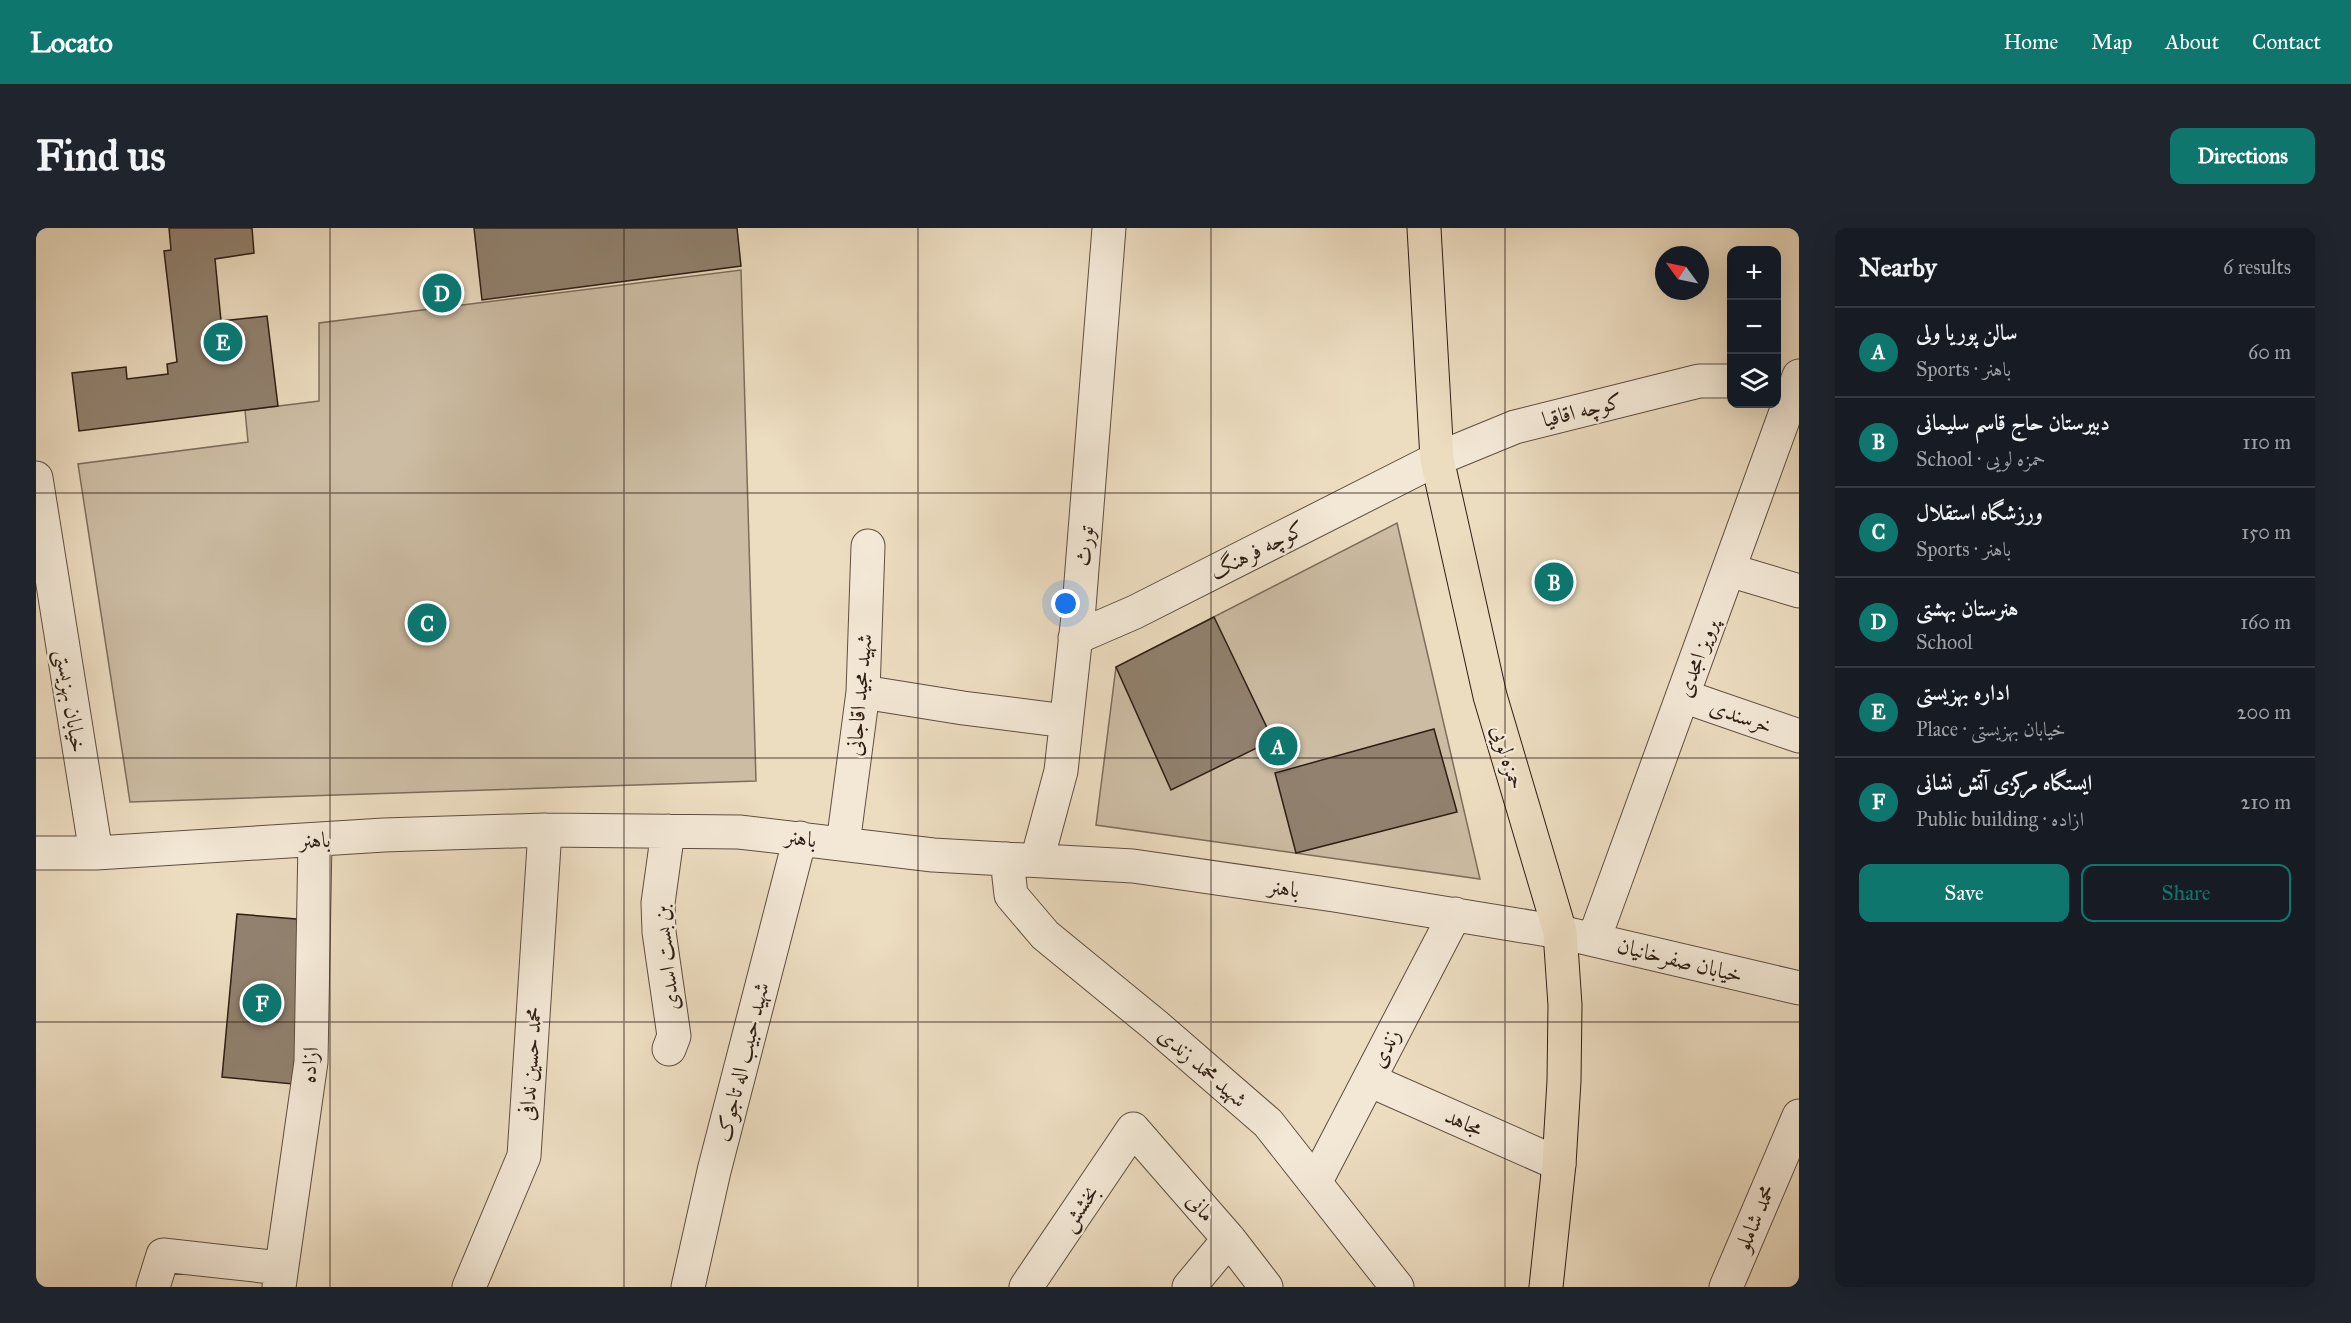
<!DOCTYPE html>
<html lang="en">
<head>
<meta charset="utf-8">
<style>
  :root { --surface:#171b24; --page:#20242c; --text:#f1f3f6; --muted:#9ea1a6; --line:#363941; --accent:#0f766e }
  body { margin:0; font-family:"IM FELL Great Primer",Amiri,serif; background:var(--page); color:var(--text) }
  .controls { position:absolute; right:18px; top:18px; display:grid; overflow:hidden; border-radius:12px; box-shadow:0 6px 24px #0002 }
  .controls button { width:54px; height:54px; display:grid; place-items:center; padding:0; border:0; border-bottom:2px solid var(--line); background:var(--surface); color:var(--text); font:30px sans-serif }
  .compass { position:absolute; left:1619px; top:18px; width:54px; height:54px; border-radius:50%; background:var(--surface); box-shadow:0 6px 24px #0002; rotate:303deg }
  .you { position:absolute; left:1030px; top:376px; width:21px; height:21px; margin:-15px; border:4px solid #fff; border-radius:50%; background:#1a73e8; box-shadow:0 0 0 9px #1a73e833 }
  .badge { display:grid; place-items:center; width:39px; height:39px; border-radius:50%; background:var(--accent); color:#fff; font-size:20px; font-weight:700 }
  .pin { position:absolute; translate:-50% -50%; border:3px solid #fff; box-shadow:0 2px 6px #0006 }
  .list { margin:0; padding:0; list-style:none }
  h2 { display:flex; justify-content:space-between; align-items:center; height:78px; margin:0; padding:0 24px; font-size:26px }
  h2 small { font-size:20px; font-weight:400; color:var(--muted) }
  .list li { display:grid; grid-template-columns:39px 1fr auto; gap:18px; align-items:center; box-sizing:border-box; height:90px; padding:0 24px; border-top:2px solid var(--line) }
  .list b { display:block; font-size:22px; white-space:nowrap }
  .list p { margin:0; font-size:20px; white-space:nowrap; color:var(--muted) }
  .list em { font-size:20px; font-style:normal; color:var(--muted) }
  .actions { display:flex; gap:12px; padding:18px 24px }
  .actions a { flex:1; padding:14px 0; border:2px solid var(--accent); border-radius:12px; text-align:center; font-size:21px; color:var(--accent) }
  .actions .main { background:var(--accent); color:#fff }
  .icon { flex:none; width:33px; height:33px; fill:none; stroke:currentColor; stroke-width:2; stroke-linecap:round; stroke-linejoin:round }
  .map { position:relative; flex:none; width:1763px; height:1059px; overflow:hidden; border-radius:12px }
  header { display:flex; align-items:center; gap:36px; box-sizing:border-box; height:84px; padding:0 30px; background:var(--accent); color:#fff }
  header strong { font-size:28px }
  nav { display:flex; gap:33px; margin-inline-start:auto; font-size:21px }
  .intro { display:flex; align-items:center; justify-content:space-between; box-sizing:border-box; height:144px; padding:0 36px }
  h1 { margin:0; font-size:42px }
  .button { padding:15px 27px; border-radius:12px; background:var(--accent); color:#fff; font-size:21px; font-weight:700 }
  main { display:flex; gap:36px; padding:0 36px }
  aside { flex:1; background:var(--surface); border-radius:12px; box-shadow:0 6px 24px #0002 }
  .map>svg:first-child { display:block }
</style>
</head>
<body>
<header>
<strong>Locato</strong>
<nav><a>Home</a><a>Map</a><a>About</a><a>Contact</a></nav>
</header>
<div class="intro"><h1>Find us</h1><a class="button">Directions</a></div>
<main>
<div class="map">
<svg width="1763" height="1059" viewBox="0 0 1763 1059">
  <rect width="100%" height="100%" fill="#ecdcc0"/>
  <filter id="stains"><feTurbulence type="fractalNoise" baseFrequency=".00333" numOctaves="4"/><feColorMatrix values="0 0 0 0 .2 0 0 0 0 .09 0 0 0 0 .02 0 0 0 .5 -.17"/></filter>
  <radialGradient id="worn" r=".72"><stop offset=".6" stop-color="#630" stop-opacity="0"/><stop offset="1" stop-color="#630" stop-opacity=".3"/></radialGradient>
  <path fill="#ccbca3" stroke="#7d6d5c" stroke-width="1.5" d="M705,42L720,553L94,574L42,236L212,214L209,182L283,173V95Z
    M1361,295L1444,651L1060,597L1080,439Z"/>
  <path fill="#91816e" stroke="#2e1e15" stroke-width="1.5" d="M133,0H216L218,25L179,31L185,93L231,88L242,178L43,203L36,145L90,139L91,151L132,146L131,136L141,134L128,23L135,22Z
    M438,0H701L705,38L446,72Z
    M1178,389L1237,512L1135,562L1080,439Z
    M1398,501L1421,584L1260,625L1239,545Z
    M201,686L272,692L257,856L186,849Z"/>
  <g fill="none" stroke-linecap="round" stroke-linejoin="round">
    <defs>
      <path id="minor" d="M0,250L60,625
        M1693,342L1763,363
        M1039,410L1099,384L1401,231L1479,199L1663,153H1696
        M827,464L927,480L1030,493
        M1647,468L1763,508
        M632,603L622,675L623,704L638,808L633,821
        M807,616L827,464L832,318
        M0,625H60L348,607L509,602L703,604L897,627L1097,638L1298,667L1524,704L1763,760
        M971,631L975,667L1009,707L1119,797L1232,895L1361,1059
        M1001,632L1025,543L1043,379L1073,0
        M1558,711L1763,148
        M1333,852L1523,936
        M1279,955L1419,686
        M117,1059L127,1027L245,1040
        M243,1059L275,834L279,612
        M433,1059L488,928L509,602
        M652,1059L678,943L764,610
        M990,1059L1097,901L1193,1011L1230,1059
        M1153,1059L1193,1011
        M1690,1059L1763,888"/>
      <path id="major" d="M1388,0L1401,231L1454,468L1524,704L1529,777L1528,853L1523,936L1510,1059"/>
    </defs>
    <use href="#minor" stroke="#5e4e40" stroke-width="35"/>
    <use href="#major" stroke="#2e1e15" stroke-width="35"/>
    <use href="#minor" stroke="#f3e8d6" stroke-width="33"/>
    <use href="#major" stroke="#ecdcc0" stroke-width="33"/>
  </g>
  <path fill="none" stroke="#2e1e15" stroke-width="1.5" stroke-opacity="0.55" d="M294,0V1059M588,0V1059M882,0V1059M1175,0V1059M1469,0V1059M0,265H1763M0,530H1763M0,794H1763"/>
  <g text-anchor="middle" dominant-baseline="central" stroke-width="5" stroke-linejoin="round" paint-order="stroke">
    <g font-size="22" fill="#2e1e15" stroke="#f3e8d6">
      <text transform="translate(1546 182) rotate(-14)">کوچه اقاقیا</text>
      <text transform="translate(1048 318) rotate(-85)">تورث</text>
      <text transform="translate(1221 322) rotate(-27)">کوچه فرهنگ</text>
      <text transform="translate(1661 430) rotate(-70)">پرویز امجدی</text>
      <text transform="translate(823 467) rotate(-85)">شهید مجید اقاجانی</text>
      <text transform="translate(35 473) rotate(81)">خیابان بهزیستی</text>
      <text transform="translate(1705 488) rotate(19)">خرسندی</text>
      <text transform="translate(1472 529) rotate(73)">حمزه لویی</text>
      <text transform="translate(765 610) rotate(7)">باهنر</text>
      <text transform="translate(279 612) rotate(-3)">باهنر</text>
      <text transform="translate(1248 660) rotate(8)">باهنر</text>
      <text transform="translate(630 730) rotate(-96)">بن بست اسدی</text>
      <text transform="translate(1644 732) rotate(14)">خیابان صفرخانیان</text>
      <text transform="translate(1349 820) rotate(-63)">زندی</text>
      <text transform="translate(706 834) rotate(-76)">شهید حبیب اله تاجوک</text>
      <text transform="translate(494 836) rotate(-86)">محمد حسین ندافی</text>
      <text transform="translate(273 837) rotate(-85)">ازاده</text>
      <text transform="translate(1167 839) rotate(41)">شهید محمد زندی</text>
      <text transform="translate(1428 894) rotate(24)">مجاهد</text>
      <text transform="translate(1165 979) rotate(49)">مانی</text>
      <text transform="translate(1043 980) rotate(-56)">بخشش</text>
      <text transform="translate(1719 990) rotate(-67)">محمد شاملو</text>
    </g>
  </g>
  <rect width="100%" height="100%" filter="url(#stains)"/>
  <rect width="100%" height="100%" fill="url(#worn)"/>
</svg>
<div class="controls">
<button>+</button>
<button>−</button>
<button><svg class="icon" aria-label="layers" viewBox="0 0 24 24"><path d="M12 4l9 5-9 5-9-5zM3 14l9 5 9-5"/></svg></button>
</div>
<svg class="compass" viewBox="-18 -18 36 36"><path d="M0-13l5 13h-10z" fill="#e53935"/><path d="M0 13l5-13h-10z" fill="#9ea1a6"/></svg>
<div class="you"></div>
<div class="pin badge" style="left:1242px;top:518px">A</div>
<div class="pin badge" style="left:1518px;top:354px">B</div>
<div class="pin badge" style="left:391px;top:395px">C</div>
<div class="pin badge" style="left:406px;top:65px">D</div>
<div class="pin badge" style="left:187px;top:114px">E</div>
<div class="pin badge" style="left:226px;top:775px">F</div>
</div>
<aside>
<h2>Nearby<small>6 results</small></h2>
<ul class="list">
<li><span class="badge">A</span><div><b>سالن پوریا ولی</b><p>Sports · باهنر</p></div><em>60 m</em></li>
<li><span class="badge">B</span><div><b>دبیرستان حاج قاسم سلیمانی</b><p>School · حمزه لویی</p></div><em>110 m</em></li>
<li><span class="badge">C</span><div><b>ورزشگاه استقلال</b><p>Sports · باهنر</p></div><em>150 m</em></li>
<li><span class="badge">D</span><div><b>هنرستان بهشتی</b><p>School</p></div><em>160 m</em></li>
<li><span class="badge">E</span><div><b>اداره بهزیستی</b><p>Place · خیابان بهزیستی</p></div><em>200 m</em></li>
<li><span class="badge">F</span><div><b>ایستگاه مرکزی آتش نشانی</b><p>Public building · ازاده</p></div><em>210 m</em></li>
</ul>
<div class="actions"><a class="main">Save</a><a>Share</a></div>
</aside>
</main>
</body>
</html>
